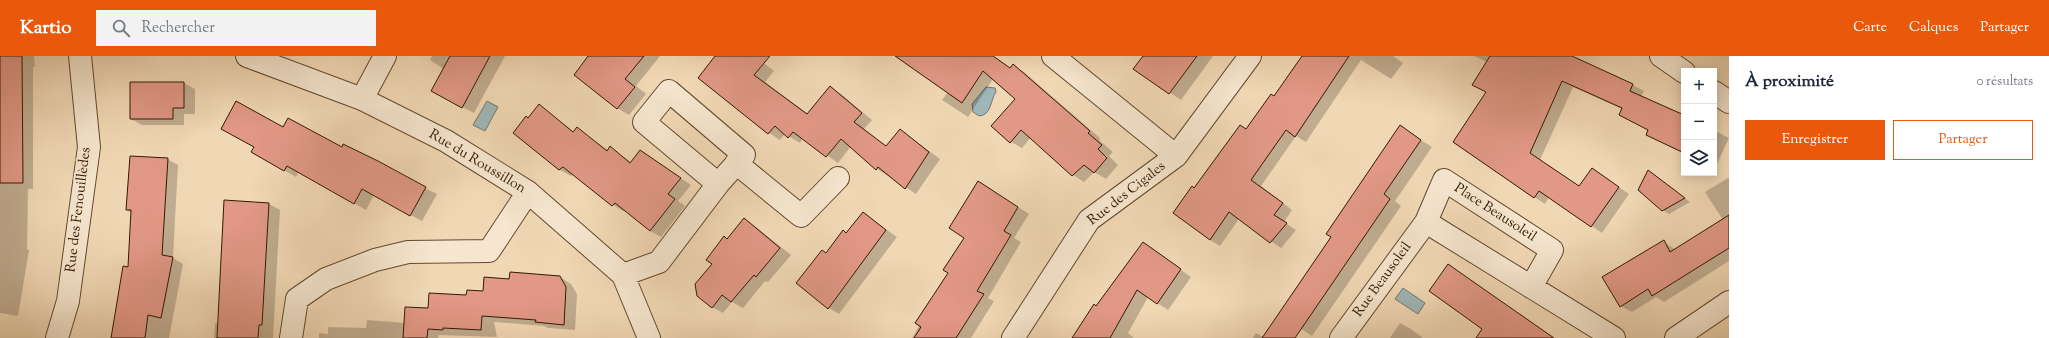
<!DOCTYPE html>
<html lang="fr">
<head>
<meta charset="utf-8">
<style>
  :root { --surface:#fff; --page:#f2f2f3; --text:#1f2937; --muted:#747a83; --line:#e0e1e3; --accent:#ea580c }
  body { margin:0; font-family:"Sorts Mill Goudy",serif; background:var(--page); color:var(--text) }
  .controls { position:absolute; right:12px; top:12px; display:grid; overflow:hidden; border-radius:0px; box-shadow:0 2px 10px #0003 }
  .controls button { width:36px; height:36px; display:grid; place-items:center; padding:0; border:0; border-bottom:1px solid var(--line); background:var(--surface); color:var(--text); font:20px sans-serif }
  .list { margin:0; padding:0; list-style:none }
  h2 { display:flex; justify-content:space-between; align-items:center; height:52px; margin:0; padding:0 16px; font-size:17px }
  h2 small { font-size:13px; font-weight:400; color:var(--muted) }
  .actions { display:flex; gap:8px; padding:12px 16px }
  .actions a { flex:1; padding:9px 0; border:1px solid var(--accent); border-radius:0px; text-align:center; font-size:14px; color:var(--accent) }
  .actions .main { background:var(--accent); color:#fff }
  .icon { flex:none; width:22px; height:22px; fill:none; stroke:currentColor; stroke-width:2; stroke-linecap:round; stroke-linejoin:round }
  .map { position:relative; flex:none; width:1729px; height:282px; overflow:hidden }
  header { display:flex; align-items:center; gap:24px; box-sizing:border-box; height:56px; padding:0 20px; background:var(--accent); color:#fff }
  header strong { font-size:19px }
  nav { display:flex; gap:22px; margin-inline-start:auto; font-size:14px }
  .search { width:280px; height:36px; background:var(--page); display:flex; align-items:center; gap:10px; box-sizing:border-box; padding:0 14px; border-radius:0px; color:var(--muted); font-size:15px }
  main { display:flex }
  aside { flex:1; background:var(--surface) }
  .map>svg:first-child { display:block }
</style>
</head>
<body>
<header>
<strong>Kartio</strong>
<div class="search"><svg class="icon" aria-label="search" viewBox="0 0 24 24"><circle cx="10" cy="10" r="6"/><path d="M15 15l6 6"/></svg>Rechercher</div>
<nav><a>Carte</a><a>Calques</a><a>Partager</a></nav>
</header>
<main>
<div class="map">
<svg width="1729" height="282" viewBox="0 0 1729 282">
  <rect width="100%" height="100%" fill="#f1d8b5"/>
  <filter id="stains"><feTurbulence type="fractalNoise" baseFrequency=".005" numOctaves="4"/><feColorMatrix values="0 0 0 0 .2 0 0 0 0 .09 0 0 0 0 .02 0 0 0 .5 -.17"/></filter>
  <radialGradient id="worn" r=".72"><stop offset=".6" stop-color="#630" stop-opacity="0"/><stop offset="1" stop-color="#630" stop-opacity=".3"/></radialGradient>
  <path fill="#9fb7b8" stroke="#74786e" d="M986,31L995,32L996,36C990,44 992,59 979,60L973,56L972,48Z
    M487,45L498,51L485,75L473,69Z
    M1403,232L1425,247L1418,258L1395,243Z"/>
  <path fill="#0003" d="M0,0H34L35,11H33V133H28L27,193L29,194L18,260L0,257Z
    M432,0H505L474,57L443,41L444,13L430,4Z
    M589,0H660L636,30L646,38L629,59L617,52Z
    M717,0H755L774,15L765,26L808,58L830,32L841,38L872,64L864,73L887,91L900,74L940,103L916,138L877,113L851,90L838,107L803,82L800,87L785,78L780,84L769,77L699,22Z
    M897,0H991L1011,13L1013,10L1024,16L1100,82L1099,84L1113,96L1109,100L1118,109L1106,123L1094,116L1084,126L1073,119L1031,81L1022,92L1011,86L1016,43L993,23L968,61L942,44L948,36Z
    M1159,0H1213L1181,44L1145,20Z
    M1303,0H1393L1403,7L1391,23L1361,4L1306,86L1296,80L1261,130L1292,154L1284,166L1296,174L1281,192L1239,163L1220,190L1210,184L1195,133L1274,41Z
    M1474,0H1570L1633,29L1644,35L1641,41L1684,60V97L1647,79L1649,74L1620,59L1622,53L1573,31L1540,104L1580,131L1592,113L1629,138L1602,177L1549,141L1545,148L1534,141L1488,36L1487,6Z
    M184,27L195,33V58H184V69H142L131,63Z
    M539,50L574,76L577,72L609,95L611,92L631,106L651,102L691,129L678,145L685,150L661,181L650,175L625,154L623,155L613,149L573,117L571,120L560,114L514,77L529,63Z
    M1400,71L1432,91L1395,145L1401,150L1312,280L1279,258L1332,181Z
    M283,72L342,92L437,138L422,165L374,139L366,154L299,116L296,121L252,96Z
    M1714,74L1729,82L1715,112L1714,111Z
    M167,103L178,109L173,202L183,208L169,282H112L129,212L132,157L127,154Z
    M1654,119L1690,146L1669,158L1662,154Z
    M1728,122H1729V205L1664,246L1656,241L1632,256L1621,250L1664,186L1676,194L1723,164L1705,136Z
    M979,126L1029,158L1014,182L1021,186L988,242L994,245L971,282H912L950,217L965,182Z
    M269,148L280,154L273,282H214L215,267L219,268Z
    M863,157L897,181L839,258L829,252L826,198L844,175L847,177Z
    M744,164L755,170L791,199L768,226L765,225L743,252L732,246L723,257L712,251L713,208L728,184Z
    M1143,188L1191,221L1168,254L1148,241L1128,277L1134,282H1073Z
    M1448,209L1459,216L1554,282H1498Z
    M560,221L571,228L577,238L575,274L548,272L544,270L494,266L497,281L439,279L438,282H319V277L328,278V271L366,272L367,264L405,267L429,253L467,240L484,236L510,224Z
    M1400,267L1411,273L1423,282H1390Z
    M1256,277L1265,282H1253Z"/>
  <path fill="#e19886" stroke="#341900" d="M0,0H22L23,127H0Z
    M450,0H490L462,52L431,35Z
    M588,0H644L625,23L635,31L617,53L574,19Z
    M715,0H770L754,19L807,58L830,30L862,57L854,66L886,90L900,73L929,96L905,133L878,111L876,114L841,83L826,101L793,76L788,82L775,70L768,78L698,22Z
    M895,0H993L1010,12L1013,8L1090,75L1088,77L1102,89L1098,93L1107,102L1094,117L1084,109L1072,120L1021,74L1010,87L991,70L1015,43L983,15L962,47Z
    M1143,0H1197L1169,38L1133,13Z
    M1302,0H1349L1295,81L1286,74L1251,124L1283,147L1274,159L1287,167L1270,187L1229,156L1210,184L1173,157L1192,130L1194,132L1240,69L1246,73L1271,38L1274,40Z
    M1490,0H1572L1633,28L1630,35L1684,59V97L1646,79L1648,74L1619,59L1622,52L1562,25L1530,97L1579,130L1592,112L1619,131L1591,171L1539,135L1534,142L1453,86L1486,36L1472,29Z
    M130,26H184V52H173V63H130Z
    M236,45L283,71L288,62L342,91L343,88L378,105L426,131L410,160L362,133L354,148L287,110L284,115L251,96L254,91L221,73Z
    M539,48L573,76L577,71L607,95L610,90L630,107L640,94L681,122L668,138L675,143L650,175L615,147L612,150L563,111L559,114L513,77L526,60L528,62Z
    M1400,69L1421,84L1384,138L1390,143L1295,282H1262L1331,181L1326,178Z
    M130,100L168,102L162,199L173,201L161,262L148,259L145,282H111L123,210L128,211L131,154H126Z
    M1648,114L1685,142L1662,155L1638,134Z
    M978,125L1018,151L1004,175L1011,179L977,235L984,238L956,282H914L921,271L915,267L948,217L943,214L964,182L949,172Z
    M224,144L269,147L262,269H259L258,282H217Z
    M863,156L886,174L828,253L796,227L822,194L826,197L843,174L846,177Z
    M1729,159V192L1652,240L1648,233L1620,251L1602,221L1664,184L1670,196Z
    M744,162L780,192L756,221L754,219L731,246L722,239L712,252L697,240L695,228L712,208L706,204L724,180L727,183Z
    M1143,186L1181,213L1157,248L1137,234L1110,282H1072L1094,248L1096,250Z
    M1448,208L1475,227L1554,282H1476L1482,273L1429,235Z
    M510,216L560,220L566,231L564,269L535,266L536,264L482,260L481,274L443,272V274L428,273L427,282H403L405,251L428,252L429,237L466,239L467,234L483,235L484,221L509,223Z"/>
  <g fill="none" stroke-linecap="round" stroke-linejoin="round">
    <defs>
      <path id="minor" d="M247,0L362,43L446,85L528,136L623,219L649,282
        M1053,0L1176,100
        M1661,0L1684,16
        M669,35L744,99L718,128L644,66Z
        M1714,36L1729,46
        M362,43L385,0
        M736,107L801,160L838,122
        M1426,166L1614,282
        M623,219L659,206L718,128
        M57,282L68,245L89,91L80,0
        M291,282L297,243L326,223L375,204L408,196L489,195L528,136
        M1013,282L1089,164L1176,100L1250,0
        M1341,282L1426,166L1444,124L1552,194L1531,231
        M1676,282L1729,246"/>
    </defs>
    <use href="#minor" stroke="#63492d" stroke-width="24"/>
    <use href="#minor" stroke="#f6e6cf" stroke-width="22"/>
  </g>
  <g text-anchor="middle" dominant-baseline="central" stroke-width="4" stroke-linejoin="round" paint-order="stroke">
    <g font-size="14" fill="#341900" stroke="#f6e6cf">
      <text transform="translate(477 106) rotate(31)">Rue du Roussillon</text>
      <text transform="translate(1127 138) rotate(-38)">Rue des Cigales</text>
      <text transform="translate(79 154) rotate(-83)">Rue des Fenouillèdes</text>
      <text transform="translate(1495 157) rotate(33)">Place Beausoleil</text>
      <text transform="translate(1383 224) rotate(-54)">Rue Beausoleil</text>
    </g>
  </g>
  <rect width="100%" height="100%" filter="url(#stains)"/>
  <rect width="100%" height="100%" fill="url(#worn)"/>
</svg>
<div class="controls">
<button>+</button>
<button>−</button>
<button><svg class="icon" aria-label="layers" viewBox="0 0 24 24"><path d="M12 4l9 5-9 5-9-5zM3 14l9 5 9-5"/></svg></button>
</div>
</div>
<aside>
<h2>À proximité<small>0 résultats</small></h2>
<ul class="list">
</ul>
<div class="actions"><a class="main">Enregistrer</a><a>Partager</a></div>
</aside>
</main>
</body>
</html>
